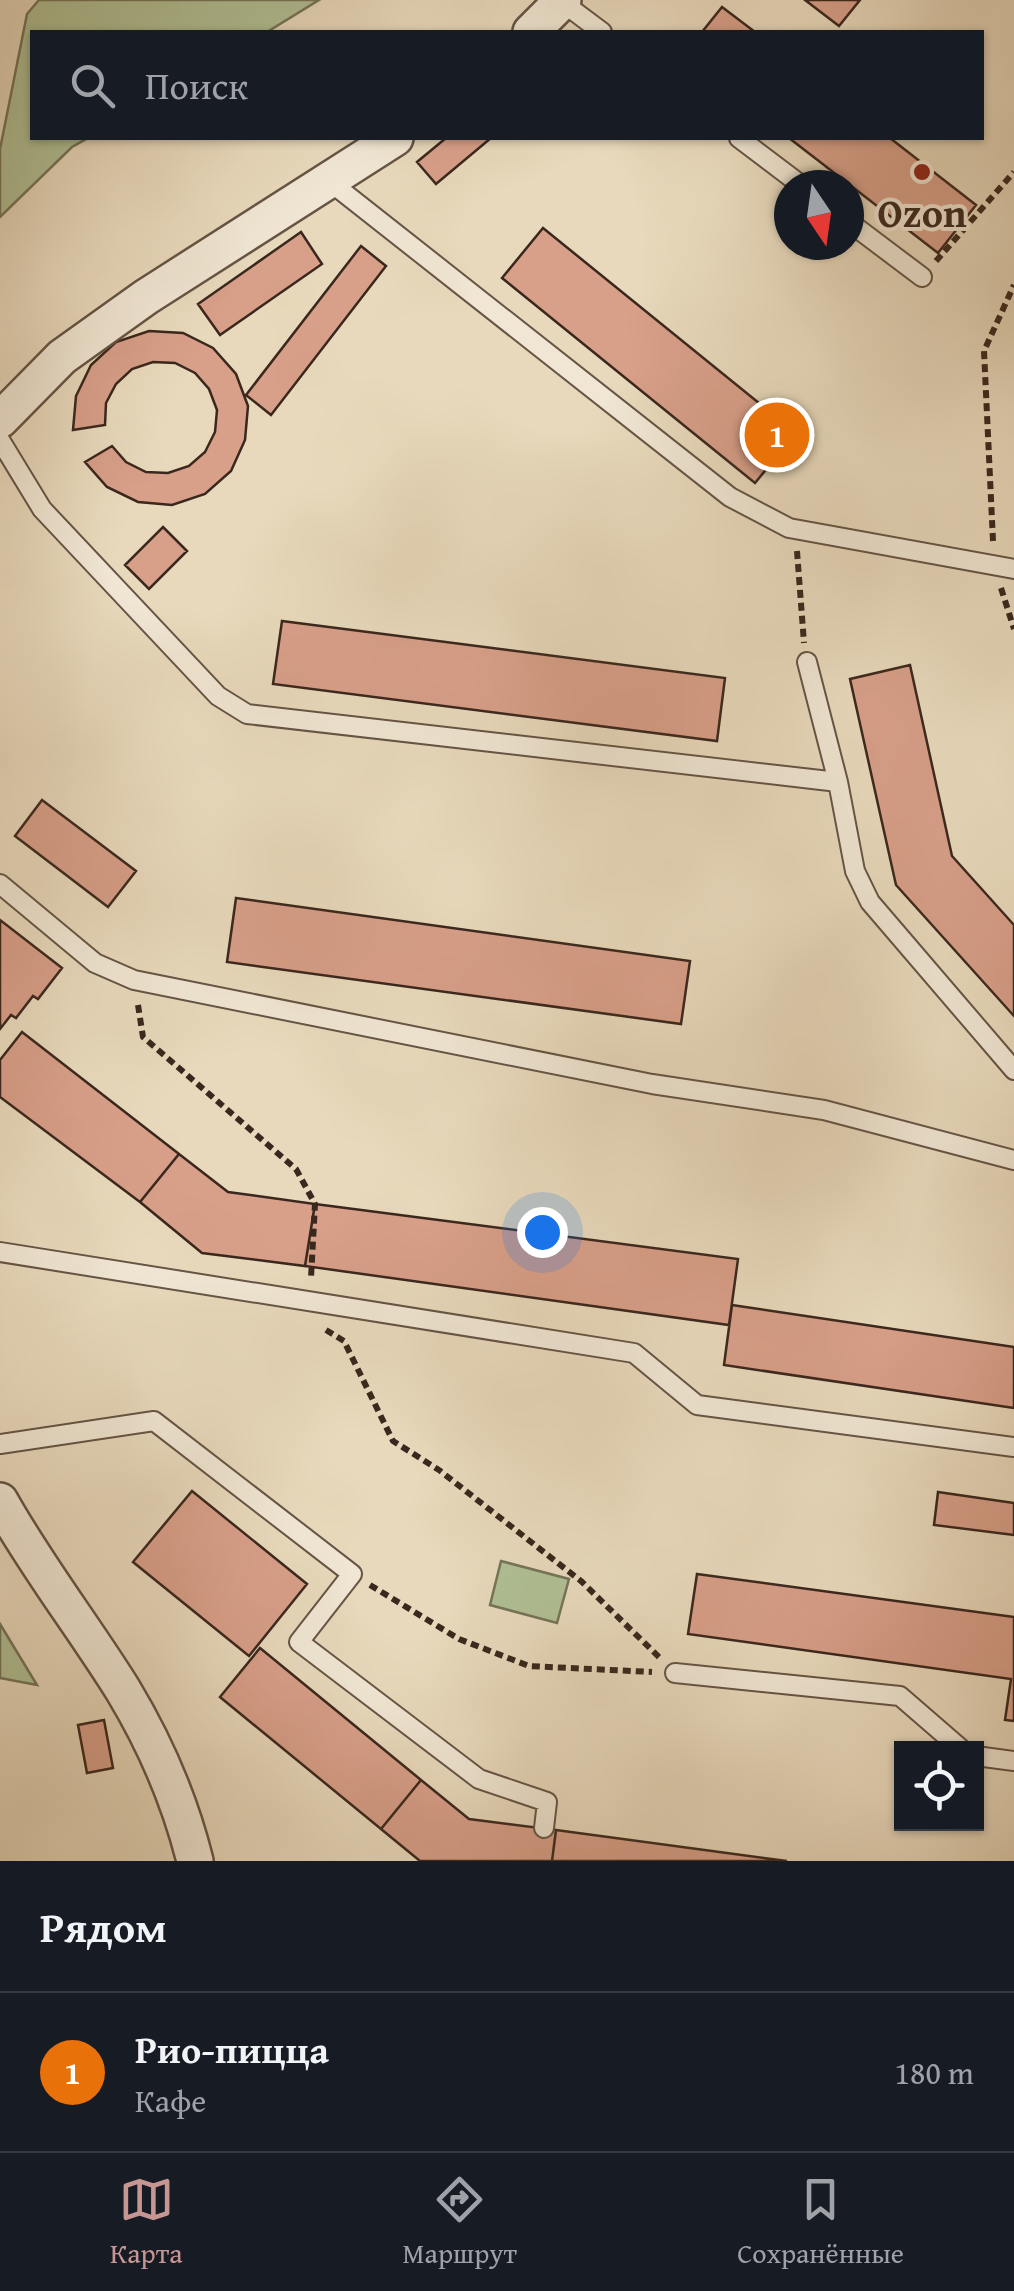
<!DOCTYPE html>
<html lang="ru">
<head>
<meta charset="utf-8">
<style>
  :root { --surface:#171b24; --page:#242831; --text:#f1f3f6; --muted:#9ea1a6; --line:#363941; --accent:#c59692 }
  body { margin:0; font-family:"Gentium Book Plus",serif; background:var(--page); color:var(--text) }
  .controls { position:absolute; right:30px; bottom:30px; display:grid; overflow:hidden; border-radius:0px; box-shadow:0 2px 8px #0004 }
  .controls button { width:90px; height:90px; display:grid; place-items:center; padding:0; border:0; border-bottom:2px solid var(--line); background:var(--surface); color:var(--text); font:50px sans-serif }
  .compass { position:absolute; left:774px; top:170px; width:90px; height:90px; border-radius:50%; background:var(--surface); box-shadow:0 2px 8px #0004; rotate:167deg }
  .you { position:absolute; left:542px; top:1232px; width:35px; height:35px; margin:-25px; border:8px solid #fff; border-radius:50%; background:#1a73e8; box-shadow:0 0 0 15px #1a73e833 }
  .badge { display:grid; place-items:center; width:65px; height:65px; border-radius:50%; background:var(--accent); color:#fff; font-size:32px; font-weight:700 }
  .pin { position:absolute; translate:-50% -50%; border:5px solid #fff; box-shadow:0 2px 10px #0006 }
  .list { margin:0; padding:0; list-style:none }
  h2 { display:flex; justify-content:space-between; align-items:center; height:130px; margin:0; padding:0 40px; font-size:42px }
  h2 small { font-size:32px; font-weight:400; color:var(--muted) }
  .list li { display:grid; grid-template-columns:65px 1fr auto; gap:30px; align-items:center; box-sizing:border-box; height:160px; padding:0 40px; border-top:2px solid var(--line) }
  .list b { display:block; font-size:38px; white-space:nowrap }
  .list p { margin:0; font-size:32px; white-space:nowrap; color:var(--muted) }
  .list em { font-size:32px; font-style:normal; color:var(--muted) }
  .icon { flex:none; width:55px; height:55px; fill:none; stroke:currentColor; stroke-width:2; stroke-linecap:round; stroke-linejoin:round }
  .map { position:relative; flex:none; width:1014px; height:1861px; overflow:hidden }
  .search { position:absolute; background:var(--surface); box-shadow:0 2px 8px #0004; left:30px; right:30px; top:30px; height:110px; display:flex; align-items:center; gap:25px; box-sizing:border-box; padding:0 35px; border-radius:0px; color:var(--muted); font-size:38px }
  .sheet { height:290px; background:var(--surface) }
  nav { display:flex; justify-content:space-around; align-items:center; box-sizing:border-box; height:140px; border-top:2px solid var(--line); background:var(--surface); font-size:28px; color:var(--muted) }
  nav a { display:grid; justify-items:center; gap:5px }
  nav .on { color:var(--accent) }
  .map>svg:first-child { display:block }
</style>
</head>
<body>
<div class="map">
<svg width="1014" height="1861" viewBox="0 0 1014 1861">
  <rect width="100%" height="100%" fill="#e8d9bc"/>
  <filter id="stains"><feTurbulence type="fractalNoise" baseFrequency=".002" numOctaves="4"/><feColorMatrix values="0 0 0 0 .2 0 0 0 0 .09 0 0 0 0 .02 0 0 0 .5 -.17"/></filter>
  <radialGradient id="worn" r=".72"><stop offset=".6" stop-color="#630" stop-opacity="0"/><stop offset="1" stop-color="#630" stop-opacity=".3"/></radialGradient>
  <path fill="#b0c095" stroke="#757459" stroke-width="2.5" d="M39,0H319L267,32H32V138H88L72,147L0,217V149L27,14Z
    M501,1561L569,1579L557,1623L490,1605Z
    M0,1624L37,1685L0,1678Z"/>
  <path fill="#d89f89" stroke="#3a271d" stroke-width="2.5" d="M805,0H860L839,26Z
    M722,7L755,32H702Z
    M446,138H491L436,184L417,162Z
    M789,138H890L976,205L938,253Z
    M543,228L796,433L755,483L502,278Z
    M301,232L322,264L220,335L198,304Z
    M361,246L386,266L271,415L246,395Z
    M149,331L183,333L213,348L236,374L248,406L245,440L231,471L205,494L172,505L138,502L107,487L85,462L112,446L126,462L146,472L168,473L189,466L205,452L215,432L217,410L209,389L195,373L175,363L153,362L132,369L116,384L106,403L105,425L73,430L76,396L91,365L116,342Z
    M163,527L187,551L149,589L125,565Z
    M282,621L725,678L717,741L273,684Z
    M910,665L952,856L1014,925V1016L896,885L850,679Z
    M42,800L136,871L108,907L15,836Z
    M236,898L690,961L681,1024L227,962Z
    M0,920L62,968L38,999L33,996L16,1018L11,1015L0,1029Z
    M22,1032L179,1154L140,1202L0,1097V1060Z
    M179,1154L228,1192L315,1204L305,1266L202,1253L140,1202Z
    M315,1204L738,1259L729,1325L305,1266Z
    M732,1305L1014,1347V1408L724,1365Z
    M192,1491L307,1584L249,1656L133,1562Z
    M938,1492L1014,1503V1535L934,1525Z
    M697,1574L1014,1617V1721L1005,1720L1011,1679L688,1634Z
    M260,1648L421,1780L381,1829L220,1697Z
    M104,1720L113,1768L87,1773L78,1725Z
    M421,1780L469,1819L556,1830L552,1861H420L381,1829Z
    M556,1830L787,1861H552Z"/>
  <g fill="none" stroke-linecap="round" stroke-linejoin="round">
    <defs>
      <path id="lane" d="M562,2L602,32
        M739,138L801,185
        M329,181L730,497L789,528L1014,569
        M849,222L922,277
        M0,440L42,509L218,696L247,714L838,782
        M807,662L838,782L855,871L870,902L1014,1070
        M0,884L95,963L134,980L652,1084L824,1110L1014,1160
        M0,1252L634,1353L697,1405L1014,1447
        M0,1444L154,1421L352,1574L299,1642L479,1779L547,1802L544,1828
        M675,1673L900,1696L960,1748
        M976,1756L1014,1761"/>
      <path id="street" d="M531,32L563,0
        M0,420L62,357L146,297L395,138
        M0,1501C37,1567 83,1626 123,1690C155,1743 180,1801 195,1861"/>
    </defs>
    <use href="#lane" stroke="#665445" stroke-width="22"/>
    <use href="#street" stroke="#665445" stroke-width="40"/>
    <path stroke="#3a271d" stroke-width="6" stroke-dasharray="8 5" stroke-linecap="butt" d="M936,261L1014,172
      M993,541L984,351L1014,285
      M797,551L804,643
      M1001,588L1014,629
      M138,1005L143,1037L296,1169L315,1204L311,1278
      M326,1330L344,1341L393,1441L439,1470L581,1581L660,1658
      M370,1585L459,1639L529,1666L652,1672"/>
    <use href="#lane" stroke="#f0e6d3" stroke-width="18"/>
    <use href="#street" stroke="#f0e6d3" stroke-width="35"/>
  </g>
  <circle fill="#8f2418" stroke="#f0e6d3" stroke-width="4" cx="922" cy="172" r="10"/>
  <g text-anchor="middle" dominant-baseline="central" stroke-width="8" stroke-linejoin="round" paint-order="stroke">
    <g font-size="40" font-weight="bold" fill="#3a271d" stroke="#f0e6d3">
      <text x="922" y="212">Ozon</text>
    </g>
  </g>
  <rect width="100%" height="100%" filter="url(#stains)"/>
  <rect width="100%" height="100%" fill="url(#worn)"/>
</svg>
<div class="controls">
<button><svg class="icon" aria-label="locate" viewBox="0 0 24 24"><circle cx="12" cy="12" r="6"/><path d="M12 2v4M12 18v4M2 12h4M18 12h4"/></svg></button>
</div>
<svg class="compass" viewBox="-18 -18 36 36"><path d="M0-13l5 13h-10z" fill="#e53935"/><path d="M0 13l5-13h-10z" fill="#9ea1a6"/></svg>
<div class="you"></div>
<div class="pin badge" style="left:777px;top:435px;background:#e8710a">1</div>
<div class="search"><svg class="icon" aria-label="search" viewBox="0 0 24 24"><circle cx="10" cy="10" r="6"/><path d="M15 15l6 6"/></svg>Поиск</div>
</div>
<section class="sheet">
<h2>Рядом<small></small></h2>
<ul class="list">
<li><span class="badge" style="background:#e8710a">1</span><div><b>Рио-пицца</b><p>Кафе</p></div><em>180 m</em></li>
</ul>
</section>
<nav>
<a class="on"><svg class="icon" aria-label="map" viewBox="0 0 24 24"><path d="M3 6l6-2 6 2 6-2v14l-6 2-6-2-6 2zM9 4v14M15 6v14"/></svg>Карта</a>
<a><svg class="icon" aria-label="directions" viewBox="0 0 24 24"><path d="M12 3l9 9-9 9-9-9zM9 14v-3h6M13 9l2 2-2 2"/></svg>Маршрут</a>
<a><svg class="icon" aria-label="saved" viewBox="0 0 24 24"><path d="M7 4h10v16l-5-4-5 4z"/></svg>Сохранённые</a>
</nav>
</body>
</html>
